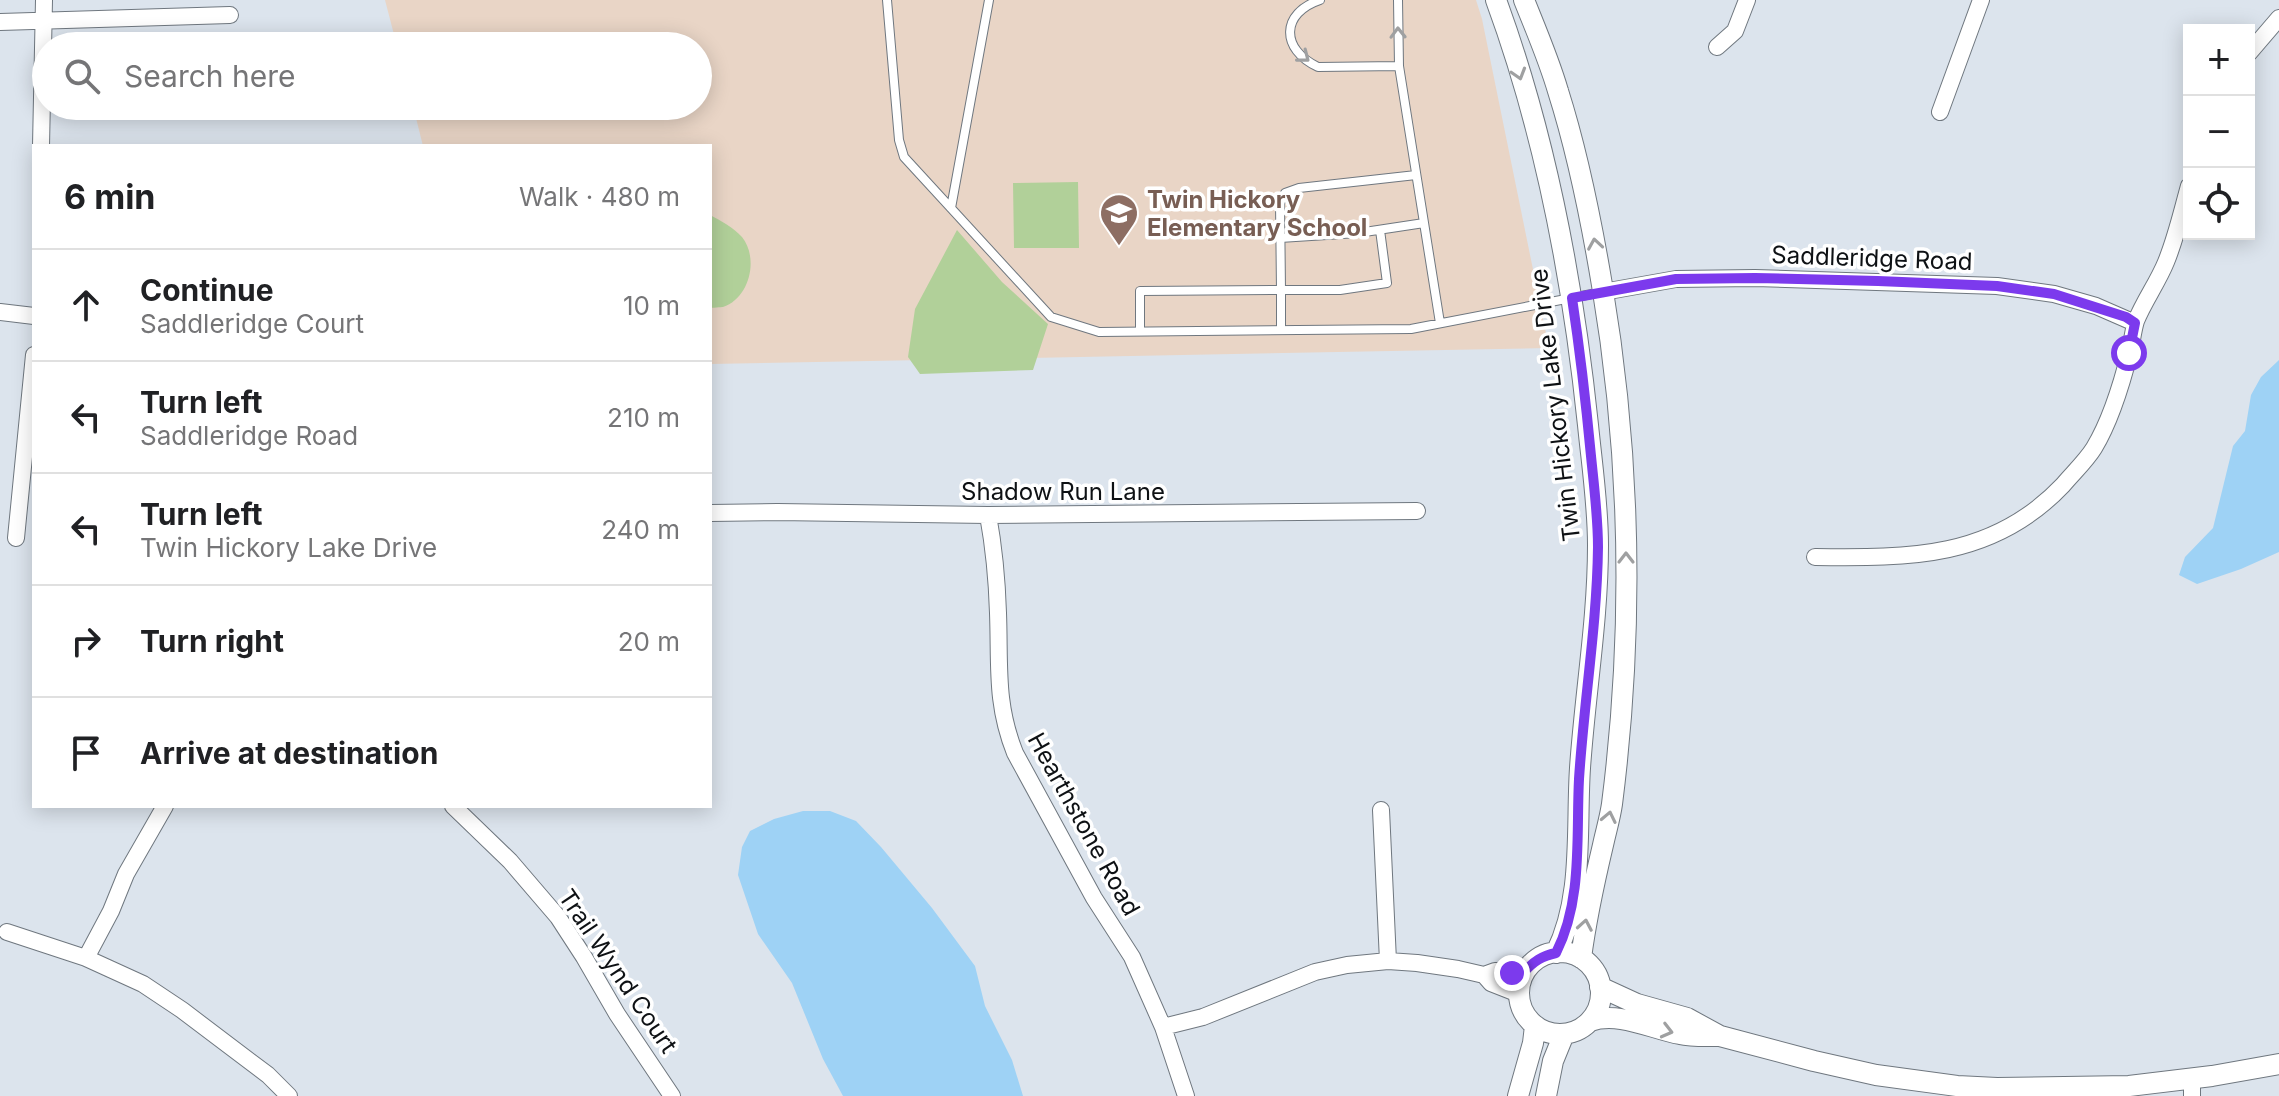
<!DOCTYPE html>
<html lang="en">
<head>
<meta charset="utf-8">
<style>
  :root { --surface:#fff; --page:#f2f2f2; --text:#202124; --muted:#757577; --line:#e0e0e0 }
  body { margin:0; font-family:Inter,sans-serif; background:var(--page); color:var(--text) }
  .controls { position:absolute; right:24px; top:24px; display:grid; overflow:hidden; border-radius:0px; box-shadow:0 4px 20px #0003 }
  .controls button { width:72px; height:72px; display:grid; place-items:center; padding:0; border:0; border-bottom:2px solid var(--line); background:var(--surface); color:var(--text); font:40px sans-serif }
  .stop { position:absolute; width:24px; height:24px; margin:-18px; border:6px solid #7c3aed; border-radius:50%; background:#fff }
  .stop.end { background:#7c3aed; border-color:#fff; box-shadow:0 2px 8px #0008 }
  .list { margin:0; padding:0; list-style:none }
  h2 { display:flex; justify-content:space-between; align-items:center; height:104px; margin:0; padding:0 32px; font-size:34px }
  h2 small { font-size:26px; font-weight:400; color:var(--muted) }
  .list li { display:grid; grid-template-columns:52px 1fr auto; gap:24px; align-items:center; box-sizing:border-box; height:112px; padding:0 32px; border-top:2px solid var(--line) }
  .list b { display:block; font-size:30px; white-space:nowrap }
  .list p { margin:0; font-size:26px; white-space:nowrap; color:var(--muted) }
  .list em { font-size:26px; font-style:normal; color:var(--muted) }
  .icon { flex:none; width:44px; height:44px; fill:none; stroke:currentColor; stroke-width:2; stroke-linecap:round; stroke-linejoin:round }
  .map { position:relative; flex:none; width:2279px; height:1096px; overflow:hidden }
  .search { position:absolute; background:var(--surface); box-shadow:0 4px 20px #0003; left:32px; top:32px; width:680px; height:88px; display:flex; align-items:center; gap:20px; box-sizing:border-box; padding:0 28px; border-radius:44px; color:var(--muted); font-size:30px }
  .panel { position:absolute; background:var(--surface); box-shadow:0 4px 20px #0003; left:32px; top:144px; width:680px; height:664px; border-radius:0px }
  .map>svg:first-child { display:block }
</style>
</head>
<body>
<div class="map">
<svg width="2279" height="1096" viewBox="0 0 2279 1096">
  <rect width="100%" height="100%" fill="#dce4ed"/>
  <path fill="#e9d5c6" d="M385,0H1476L1482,19L1549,348L710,364V146H423L413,106H698V46H397Z"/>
  <path fill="#b1d099" d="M1078,182L1079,248H1014L1013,183Z
    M710,215C721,221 733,227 742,237C759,258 750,298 723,307C722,307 711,308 710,308Z
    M957,230L1002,282L1048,324L1033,370L920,374L908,357L915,309Z"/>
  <path fill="#9ed2f5" d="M2279,360V552L2241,569L2197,584L2179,575L2185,557L2213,528L2233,446L2245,431L2251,395L2261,377Z
    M803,811H830L856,821L881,847L932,908L975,966L985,1006L1012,1060L1023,1096H843L823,1059L792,983L758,934L738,875L742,847L750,831L774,819Z"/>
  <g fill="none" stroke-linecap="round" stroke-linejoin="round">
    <defs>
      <path id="service" d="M887,0L899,140L904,157L1051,317L1099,332L1411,329L1602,292
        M1320,0C1281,13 1280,49 1318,67L1399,66
        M1398,0L1399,66L1440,323
        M951,208L989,0
        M1380,230L1387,283L1340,290H1281L1280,203L1285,193L1299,188L1416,175
        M1280,238L1358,233L1424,223
        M1140,331V291L1281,290V330"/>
      <path id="minor" d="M0,22L230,15
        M1717,47L1735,31L1747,0
        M2249,53L2279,18
        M1940,112L1981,0
        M41,146L44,0
        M1603,292L1676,279L1755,278L1997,286L2054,294L2096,306L2135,323
        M0,312L34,316
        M710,513L777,512L988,515L1417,511
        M988,515C994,548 997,580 998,613C1000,665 995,703 1015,753L1094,898L1132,957L1163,1027L1186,1096
        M16,538L34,355
        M1815,557C1909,558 1993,559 2063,485C2073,473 2086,461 2094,448C2111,420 2122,383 2130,351C2132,341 2133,331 2136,321C2144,301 2158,282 2166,262C2176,238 2182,211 2189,186
        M453,806L510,861L558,917L584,957L617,1014L672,1096
        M1381,810L1388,961
        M7,932L86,958L143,984L182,1010L268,1075L289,1096
        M86,958L111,911L126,874L165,806
        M1484,975L1495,971L1524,972
        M1163,1027L1203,1017L1315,972L1347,965L1388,961L1417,963L1458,969L1484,975L1491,983L1519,994
        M2192,1079V1096"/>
      <path id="tertiary" d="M1496,0C1546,136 1573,281 1588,425C1592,465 1598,505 1598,545C1598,620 1585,694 1580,768C1576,829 1584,897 1556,953
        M1524,0C1536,30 1549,60 1558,91C1578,154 1591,219 1602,285C1631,457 1634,631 1612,804C1610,818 1606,831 1603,845C1594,883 1586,920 1581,958
        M1519 993a41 41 0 1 1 82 0a41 41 0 1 1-82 0Z
        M1590,1021C1619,1011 1652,1029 1680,1034C1693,1037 1707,1036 1720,1036L1687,1018L1637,1004L1600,987
        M1720,1036L1814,1061L1876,1075L1957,1086L1997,1088L2129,1086L2212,1076L2279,1064
        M1518,1096L1533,1043L1535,1026
        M1546,1096L1553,1061L1564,1034"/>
    </defs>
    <use href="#service" stroke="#6f777f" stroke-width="10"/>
    <use href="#minor" stroke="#6f777f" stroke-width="18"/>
    <use href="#tertiary" stroke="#6f777f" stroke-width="22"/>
    <use href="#service" stroke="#fff" stroke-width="8"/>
    <use href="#minor" stroke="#fff" stroke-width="16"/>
    <use href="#tertiary" stroke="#fff" stroke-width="20"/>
  </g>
  <defs><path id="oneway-chevron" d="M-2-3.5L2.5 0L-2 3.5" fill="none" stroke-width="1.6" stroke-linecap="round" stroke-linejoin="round" transform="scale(2)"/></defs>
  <g stroke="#9fa0a1">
    <use href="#oneway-chevron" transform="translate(1398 33) rotate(-91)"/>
    <use href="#oneway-chevron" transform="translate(1304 57) rotate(38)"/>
    <use href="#oneway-chevron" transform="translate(1519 74) rotate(73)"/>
    <use href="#oneway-chevron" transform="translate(1595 244) rotate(-99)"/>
    <use href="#oneway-chevron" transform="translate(1626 558) rotate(-90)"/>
    <use href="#oneway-chevron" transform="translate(1609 817) rotate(-78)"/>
    <use href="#oneway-chevron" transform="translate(1585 925) rotate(-80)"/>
    <use href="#oneway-chevron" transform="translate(1667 1031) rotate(14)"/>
  </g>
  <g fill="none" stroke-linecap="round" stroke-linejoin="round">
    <path stroke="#7c3aed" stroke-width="10" d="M1512,973L1524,972C1534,961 1542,956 1556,953C1583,900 1576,836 1579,779C1584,701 1597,625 1598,547C1598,517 1594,486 1591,456C1586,403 1580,351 1572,298L1676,279L1755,278L1878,281L1997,286L2054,294L2126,317L2135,323L2129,353"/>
  </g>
  <defs>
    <symbol id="school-pin" viewBox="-11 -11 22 30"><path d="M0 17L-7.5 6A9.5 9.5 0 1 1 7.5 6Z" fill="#8d6e63" stroke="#fff"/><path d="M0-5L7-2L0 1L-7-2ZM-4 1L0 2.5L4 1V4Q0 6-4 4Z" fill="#fff"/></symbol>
  </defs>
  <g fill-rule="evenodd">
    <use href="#school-pin" x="1097" y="191" width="44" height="60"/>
  </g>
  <g text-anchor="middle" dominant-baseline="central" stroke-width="7" stroke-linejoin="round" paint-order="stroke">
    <g font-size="24" font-weight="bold" fill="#785e54" stroke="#fff" text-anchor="start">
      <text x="1147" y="199">Twin Hickory<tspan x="1147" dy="28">Elementary School</tspan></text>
    </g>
    <g font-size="24" fill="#0e1114" stroke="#fff">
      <text transform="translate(1872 258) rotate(2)">Saddleridge Road</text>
      <text transform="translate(1555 405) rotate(-97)">Twin Hickory Lake Drive</text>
      <text x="1063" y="491">Shadow Run Lane</text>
      <text transform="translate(1084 824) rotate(61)">Hearthstone Road</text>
      <text transform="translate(618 971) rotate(56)">Trail Wynd Court</text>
    </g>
  </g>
</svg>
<div class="controls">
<button>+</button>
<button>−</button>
<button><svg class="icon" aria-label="locate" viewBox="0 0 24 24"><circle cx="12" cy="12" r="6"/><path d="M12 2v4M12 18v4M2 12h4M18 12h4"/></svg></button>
</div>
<div class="stop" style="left:2129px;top:353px"></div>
<div class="stop end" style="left:1512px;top:973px"></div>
<div class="search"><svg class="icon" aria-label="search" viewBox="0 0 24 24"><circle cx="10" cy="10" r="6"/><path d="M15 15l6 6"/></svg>Search here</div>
<section class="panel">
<h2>6 min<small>Walk · 480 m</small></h2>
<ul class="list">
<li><svg class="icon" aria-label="ahead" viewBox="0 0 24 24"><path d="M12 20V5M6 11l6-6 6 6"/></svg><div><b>Continue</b><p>Saddleridge Court</p></div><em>10 m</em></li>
<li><svg class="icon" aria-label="left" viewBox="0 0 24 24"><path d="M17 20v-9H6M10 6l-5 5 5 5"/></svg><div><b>Turn left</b><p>Saddleridge Road</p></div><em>210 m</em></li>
<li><svg class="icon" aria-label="left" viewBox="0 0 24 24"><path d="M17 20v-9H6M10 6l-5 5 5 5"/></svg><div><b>Turn left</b><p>Twin Hickory Lake Drive</p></div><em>240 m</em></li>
<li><svg class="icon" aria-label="right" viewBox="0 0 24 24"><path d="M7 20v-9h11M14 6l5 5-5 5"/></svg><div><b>Turn right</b></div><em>20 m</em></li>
<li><svg class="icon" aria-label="arrive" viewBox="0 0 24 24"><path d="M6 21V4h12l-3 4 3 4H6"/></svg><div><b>Arrive at destination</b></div></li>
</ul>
</section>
</div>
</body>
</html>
